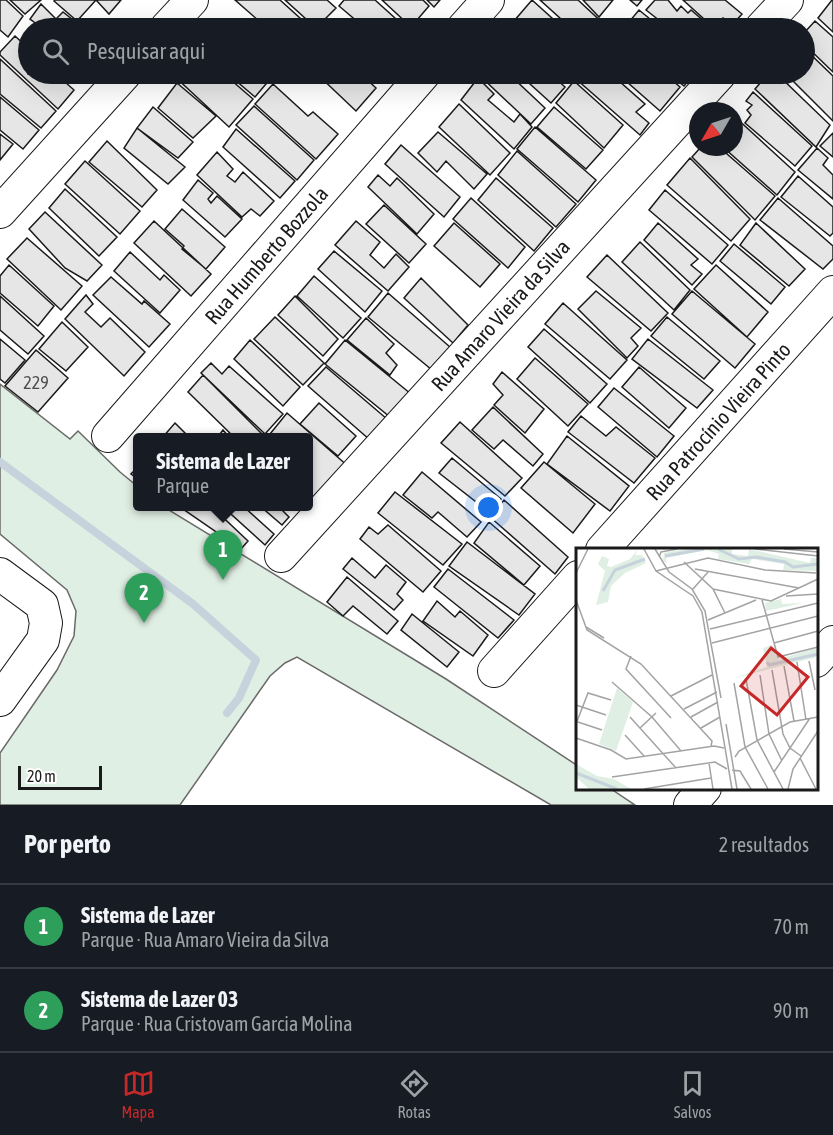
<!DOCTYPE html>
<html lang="pt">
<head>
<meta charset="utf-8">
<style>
  :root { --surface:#171b24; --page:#242831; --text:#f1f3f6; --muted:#9ea1a6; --line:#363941; --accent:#c62828 }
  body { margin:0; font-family:"Asap Condensed",sans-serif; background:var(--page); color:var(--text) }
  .compass { position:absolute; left:689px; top:102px; width:54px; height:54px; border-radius:50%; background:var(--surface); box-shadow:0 6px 24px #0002; rotate:231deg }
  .scale { position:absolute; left:18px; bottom:15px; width:84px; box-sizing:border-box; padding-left:6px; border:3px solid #1a1a1a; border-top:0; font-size:16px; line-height:21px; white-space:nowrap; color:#1a1a1a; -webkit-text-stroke:4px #fff; paint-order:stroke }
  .you { position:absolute; left:489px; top:508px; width:21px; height:21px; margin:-15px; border:4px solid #fff; border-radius:50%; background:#1a73e8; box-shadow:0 0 0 9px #1a73e833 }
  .badge { display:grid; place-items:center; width:39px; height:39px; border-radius:50%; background:var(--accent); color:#fff; font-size:20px; font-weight:700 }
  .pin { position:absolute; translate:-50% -50px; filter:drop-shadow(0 2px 3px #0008) }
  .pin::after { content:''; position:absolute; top:32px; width:21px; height:18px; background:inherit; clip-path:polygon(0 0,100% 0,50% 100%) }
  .popup { position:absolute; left:133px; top:433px; width:180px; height:78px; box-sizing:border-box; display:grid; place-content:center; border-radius:6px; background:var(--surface); filter:drop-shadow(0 2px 4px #0005); font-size:20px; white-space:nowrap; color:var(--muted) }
  .popup b { font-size:22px; color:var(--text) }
  .popup::after { content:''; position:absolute; left:50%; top:100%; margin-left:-12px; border:12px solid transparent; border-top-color:var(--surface) }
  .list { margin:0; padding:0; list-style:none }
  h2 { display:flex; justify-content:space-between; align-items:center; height:78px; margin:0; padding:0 24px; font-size:26px }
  h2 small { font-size:20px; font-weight:400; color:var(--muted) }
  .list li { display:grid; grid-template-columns:39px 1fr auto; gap:18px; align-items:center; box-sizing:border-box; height:84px; padding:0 24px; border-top:2px solid var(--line) }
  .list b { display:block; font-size:22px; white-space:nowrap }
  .list p { margin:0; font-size:20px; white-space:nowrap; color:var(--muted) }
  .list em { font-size:20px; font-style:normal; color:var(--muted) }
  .icon { flex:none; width:33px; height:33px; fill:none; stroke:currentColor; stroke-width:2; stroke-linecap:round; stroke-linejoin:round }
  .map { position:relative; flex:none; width:833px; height:805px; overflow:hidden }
  .search { position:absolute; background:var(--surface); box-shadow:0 6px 24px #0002; left:18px; right:18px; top:18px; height:66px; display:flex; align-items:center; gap:15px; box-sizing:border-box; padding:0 21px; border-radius:33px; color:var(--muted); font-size:22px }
  .sheet { height:246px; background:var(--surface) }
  nav { display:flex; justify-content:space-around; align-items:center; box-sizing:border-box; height:84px; border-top:2px solid var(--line); background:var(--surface); font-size:16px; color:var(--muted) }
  nav a { display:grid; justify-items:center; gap:3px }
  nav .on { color:var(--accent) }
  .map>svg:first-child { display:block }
</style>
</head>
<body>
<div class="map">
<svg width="833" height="805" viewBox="0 0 833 805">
  <rect width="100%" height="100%" fill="#fff"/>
  <path fill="#e0efe3" stroke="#6a6a6a" stroke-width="1.5" d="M0,384L70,439L78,431L120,472L137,486L138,506L164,507L446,679L578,766V788L611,789L635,805H551L297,657L285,663L270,676L180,805H0V753L57,670L74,636L76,611L67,590L0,534Z"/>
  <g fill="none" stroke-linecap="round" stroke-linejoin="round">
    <path stroke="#c6d2dc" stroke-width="8" d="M0,462L193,604L256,660L239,698L227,713"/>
  </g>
  <path fill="#e6e6e6" stroke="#1a1a1a" stroke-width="1.5" d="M0,0H6L23,16L8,37L0,30Z
    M10,0H41L25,14Z
    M55,0H121L109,14L96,0L77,21L54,1Z
    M235,0H280L311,28H267Z
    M285,0H327L336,8L316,28Z
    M344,0H375L406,28H365L339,6Z
    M382,0H423L429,6L411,27Z
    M427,0H440L434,7Z
    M532,0L563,28H522L514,21Z
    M540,0H578L608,28H571Z
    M583,0H613L599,17Z
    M630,0H642L637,6Z
    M655,0H668L677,11L681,6L688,13L691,10L712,28H669L646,10Z
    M683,0H725L742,14L733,24L723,18L714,28Z
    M832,0H833V32L818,18Z
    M41,4L56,19L63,12L83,28H42L30,19Z
    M639,10L661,28H624Z
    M345,19L356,28H338Z
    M209,21L217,28H202Z
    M815,21L833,37V72L804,44V33Z
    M510,22L516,28H505Z
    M28,31V48L21,41Z
    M15,36L28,48V74H56L74,90L58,109L0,55V52Z
    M804,48L833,76V121L786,74H804Z
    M0,59L56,111L41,128L0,94Z
    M172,74H224L253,99L229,127Z
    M228,74H267L271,78L255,97Z
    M317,74H361L376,88L356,111Z
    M478,74H513L511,76L545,108L531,124Z
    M519,74H555L553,76L565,87L551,103Z
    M581,74H595L601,79L605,74H611L645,104L636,112L649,123L640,135L576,79Z
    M618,74H665L680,87L660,111Z
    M669,74H694L684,86Z
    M768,74H777L830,125L816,147L755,89Z
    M478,78L494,94L488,100L514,122L520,114L532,127L514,149L461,100Z
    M574,81L623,125L604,148L556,103Z
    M177,83L216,116L193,138L158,108Z
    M273,84L308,116L313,112L338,134L316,159L255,104Z
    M753,92L812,146L795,166L745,123L751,115L747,110L752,105L746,101Z
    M0,97L39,130L23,149L0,130Z
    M459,104L510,153L490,175L439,127Z
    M254,106L314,160L297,180L236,125Z
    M153,107L193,142L178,158L137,128Z
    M554,107L603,150L586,169L537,127Z
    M734,116L795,172L777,195L723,147H734Z
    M535,127L596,180L578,202L517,149Z
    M137,128L185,167L168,184L124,148Z
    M236,129L295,181L280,198L223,147Z
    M438,132L487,174L474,189L446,161L437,172L418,153Z
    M833,133V157L820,146Z
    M0,134L13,144L0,160Z
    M107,141L157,190L142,207L89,162Z
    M401,145L460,197L444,217L385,164Z
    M701,147H719L775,196L755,220L692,157Z
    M817,148L828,158L823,165L833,175V199L798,170Z
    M517,151L576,204L556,227L498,175Z
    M217,152L233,169L227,176L235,182L243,172L274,201L260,216L251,209L242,217L197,175Z
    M690,158L750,219L731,241L667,185Z
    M85,161L140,211L120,234L65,184Z
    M378,175L390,186L397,178L434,214L417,234L368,187Z
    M798,176L833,207V233L830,236L781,197Z
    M496,178L553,228L534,251L478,200Z
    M198,180L213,193L208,199L211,203L217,196L242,219L225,237L183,200Z
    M65,189L117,237L99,256L49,208Z
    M665,190L728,245L712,264L649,210Z
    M471,198L525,247L508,268L453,219Z
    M778,198L833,246V259L823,269L760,220Z
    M384,205L426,244L409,263L366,224Z
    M182,209L225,247L206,269L182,249L184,246L165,229Z
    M45,212L102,265L87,281L65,268L29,229Z
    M154,221L211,274L191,296L134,243Z
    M356,221L380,242L370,255L384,268L396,254L409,267L388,291L335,245Z
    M454,223L500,264L480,287L434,246Z
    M658,223L698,259L691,265L702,274L692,285L644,240Z
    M756,223L805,269L789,286L740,245Z
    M27,238L82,286L61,310L7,259Z
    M640,242L690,290L674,310L622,262Z
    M734,244L785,287L771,304L720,261Z
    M334,251L382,291L365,312L318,269Z
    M130,252L160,280L164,275L180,290L160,313L114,271Z
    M607,255L668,313L651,331L587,277Z
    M9,265L54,306L38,326L0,293V276Z
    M716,265L768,312L747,337L694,289Z
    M314,276L361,318L343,338L297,296Z
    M111,277L142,304L144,301L170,324L149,347L93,295Z
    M421,278L468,325L453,343L404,298Z
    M596,291L641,328L631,338L638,346L627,358L578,309Z
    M692,291L755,344L735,368L672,314Z
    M388,293L450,347L432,370L368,317Z
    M86,295L93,304L85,312L101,327L110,318L145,352L124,376L65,319Z
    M0,296L44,336L28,354L0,330Z
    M295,296L338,339L323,356L278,315Z
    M563,303L627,360L610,379L545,324Z
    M275,317L324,363L303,385L254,339Z
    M667,317L720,361L704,379L651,336Z
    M366,318L394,344L386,353L397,365L390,375L347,340Z
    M62,322L88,347L66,371L39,349Z
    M544,329L607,384L590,403L528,347Z
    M0,339L25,360L5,383L0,379Z
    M648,339L713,390L697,408L632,359Z
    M250,340L300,387L283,406L234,359Z
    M345,340L411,394L390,417L325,364Z
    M36,350L68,378L38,412L5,386Z
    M535,358L588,404L568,426L517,379Z
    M211,363L222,374L229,366L283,414L265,434L201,373Z
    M326,367L387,419L370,440L308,386Z
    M639,367L686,408L669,428L622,387Z
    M502,372L544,409L525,433L494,405L503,395L493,384Z
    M203,375L266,438H235L188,392Z
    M614,388L674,436L657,457L598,407Z
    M319,403L356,436L338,456L300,424Z
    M493,407L543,454L533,466L503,440L494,449L472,430Z
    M287,413L349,467L309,505L308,438H274L270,434Z
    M581,416L606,436L616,427L655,458L634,483L568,432Z
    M460,422L522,478L505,496L441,443Z
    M175,423L190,438H162Z
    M223,430L230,438H217Z
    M567,436L629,486L610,511L547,464Z
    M452,458L501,499L489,512L439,473Z
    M544,462L595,504L573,533L521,488Z
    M138,467V479L131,474Z
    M422,472L481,522L467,537L438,512L432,518L403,495Z
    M395,492L462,544L443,565L378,513Z
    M504,500L568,557L555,574L490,517Z
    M211,506L248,541L241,549L180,507Z
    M222,506H243L274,534L265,545Z
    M260,506H278L289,517L282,525Z
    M489,522L540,566L524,585L474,543Z
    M388,525L441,571L423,592L360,539L369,527L378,534Z
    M467,542L535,594L519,615L449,566Z
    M352,558L375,578L386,565L406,582L397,594L403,600L394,610L343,569Z
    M448,569L514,620L498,638L434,587Z
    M347,577L398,621L387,634L353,606L343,616L327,602Z
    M437,601L455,617L460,611L488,635L473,656L423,621Z
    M412,614L459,652L447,667L401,630Z"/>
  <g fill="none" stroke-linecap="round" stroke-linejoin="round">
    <defs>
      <path id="minor" d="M166,28L192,0
        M463,28L488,0
        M761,28L787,0
        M0,212L125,74
        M108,436L424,74
        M602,550L833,292
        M281,556L720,74
        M0,574L42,605L46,623L43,640L0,700
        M816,661L833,642
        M494,671L578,577
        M690,805L705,788"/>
    </defs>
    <use href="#minor" stroke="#1a1a1a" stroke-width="34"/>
    <use href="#minor" stroke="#fff" stroke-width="32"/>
  </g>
  <g text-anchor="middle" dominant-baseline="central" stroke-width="4.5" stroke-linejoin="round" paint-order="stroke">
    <g font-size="18" fill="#4d4d4d">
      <text x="36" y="382">229</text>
    </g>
    <g font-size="21" fill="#1a1a1a" stroke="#fff">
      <text transform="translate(266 255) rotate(-49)">Rua Humberto Bozzola</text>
      <text transform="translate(500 315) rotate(-48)">Rua Amaro Vieira da Silva</text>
      <text transform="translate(718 421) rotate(-48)">Rua Patrocínio Vieira Pinto</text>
    </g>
  </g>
  <g transform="translate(576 548)">
    <rect width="242" height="242" fill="#fff"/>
    <path d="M62,1L59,7H66L70,15L49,25L35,38L32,54L20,57L29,23L22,16L26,8L33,11L31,18L35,19L54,11ZM108,1H156V6L172,8L173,1L234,15L235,10H241V23L207,22L208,16L176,11L173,16L142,11L143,6L131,2L90,10L91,16L87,12L88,5ZM205,51L206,56L227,55L190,63L189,55ZM196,97L203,111L241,100V109L155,131L191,119L187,100ZM41,140L57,154L40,203L23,196ZM0,216L21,228L38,231L55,241H13L0,229Z" fill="#e0efe3"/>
    <path fill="none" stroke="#c6d2dc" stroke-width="3" d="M142,1L163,11L180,9L209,14L217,19L242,16M89,8L128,1M27,43L39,22L69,11M191,114L193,117L242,106M0,225L41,241"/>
    <path fill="none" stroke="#a3a3a3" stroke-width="1.5" d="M68,1L80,23L117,48L126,64L156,241M79,1L93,24L116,41L129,63L145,150M179,1L242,8M208,1L242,4M83,9L85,4L101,1M108,14L137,41L149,65M119,21L223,40M80,23L132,10L189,22L240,25M0,25L12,1M117,41L132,24M137,41L195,53L242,31M210,48L242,46M0,52L11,82L65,116L136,193L135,198M186,52L202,109L242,99M132,72L180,52M10,79L28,90M134,81L242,55M136,95L242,68M198,95L242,83M55,108L50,121L95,170M233,113L239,142M221,114L230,172M208,118L218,173M196,122L207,186L214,200L225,208M184,127L193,186L206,213M170,131L181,192L207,241M36,134L76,169L105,203M158,135L169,199L192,241M95,148L136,127M0,157L30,167M108,161L141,144M54,169L100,220M115,169L142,154M2,174L26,182M0,176L12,145L35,152M150,176L161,241M64,180L80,165M125,180L144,169M49,187L68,208M0,190L35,202L50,211L138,198L148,200M159,209L163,203L214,174L242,169M224,210L240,241M133,215L137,241M156,222L164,223L175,241M198,224L234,170M36,229L139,214L151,221M68,241L135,230M212,241L217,221L242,183"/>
    <path fill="#c62828" fill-opacity="0.15" stroke="#c62828" stroke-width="3" d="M195,100L232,129L201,167L165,138Z"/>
    <rect width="242" height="242" fill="none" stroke="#1a1a1a" stroke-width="3"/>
  </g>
</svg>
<svg class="compass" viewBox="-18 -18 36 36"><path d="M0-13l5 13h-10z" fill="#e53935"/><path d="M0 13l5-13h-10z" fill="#9ea1a6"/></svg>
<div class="scale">20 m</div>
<div class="you"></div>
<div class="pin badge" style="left:223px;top:580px;background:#2e9e5b">1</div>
<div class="popup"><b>Sistema de Lazer</b>Parque</div>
<div class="pin badge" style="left:144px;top:623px;background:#2e9e5b">2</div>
<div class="search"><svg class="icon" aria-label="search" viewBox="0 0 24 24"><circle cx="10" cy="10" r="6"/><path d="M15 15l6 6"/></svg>Pesquisar aqui</div>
</div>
<section class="sheet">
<h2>Por perto<small>2 resultados</small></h2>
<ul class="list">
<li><span class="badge" style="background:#2e9e5b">1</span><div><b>Sistema de Lazer</b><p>Parque · Rua Amaro Vieira da Silva</p></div><em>70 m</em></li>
<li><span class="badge" style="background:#2e9e5b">2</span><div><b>Sistema de Lazer 03</b><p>Parque · Rua Cristovam Garcia Molina</p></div><em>90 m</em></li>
</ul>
</section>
<nav>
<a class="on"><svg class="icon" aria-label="map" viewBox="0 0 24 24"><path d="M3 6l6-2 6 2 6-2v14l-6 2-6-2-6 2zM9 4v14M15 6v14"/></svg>Mapa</a>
<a><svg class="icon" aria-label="directions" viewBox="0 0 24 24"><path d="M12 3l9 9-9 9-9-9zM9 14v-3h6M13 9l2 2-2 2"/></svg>Rotas</a>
<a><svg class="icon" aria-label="saved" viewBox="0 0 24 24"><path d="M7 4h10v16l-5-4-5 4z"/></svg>Salvos</a>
</nav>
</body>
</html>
